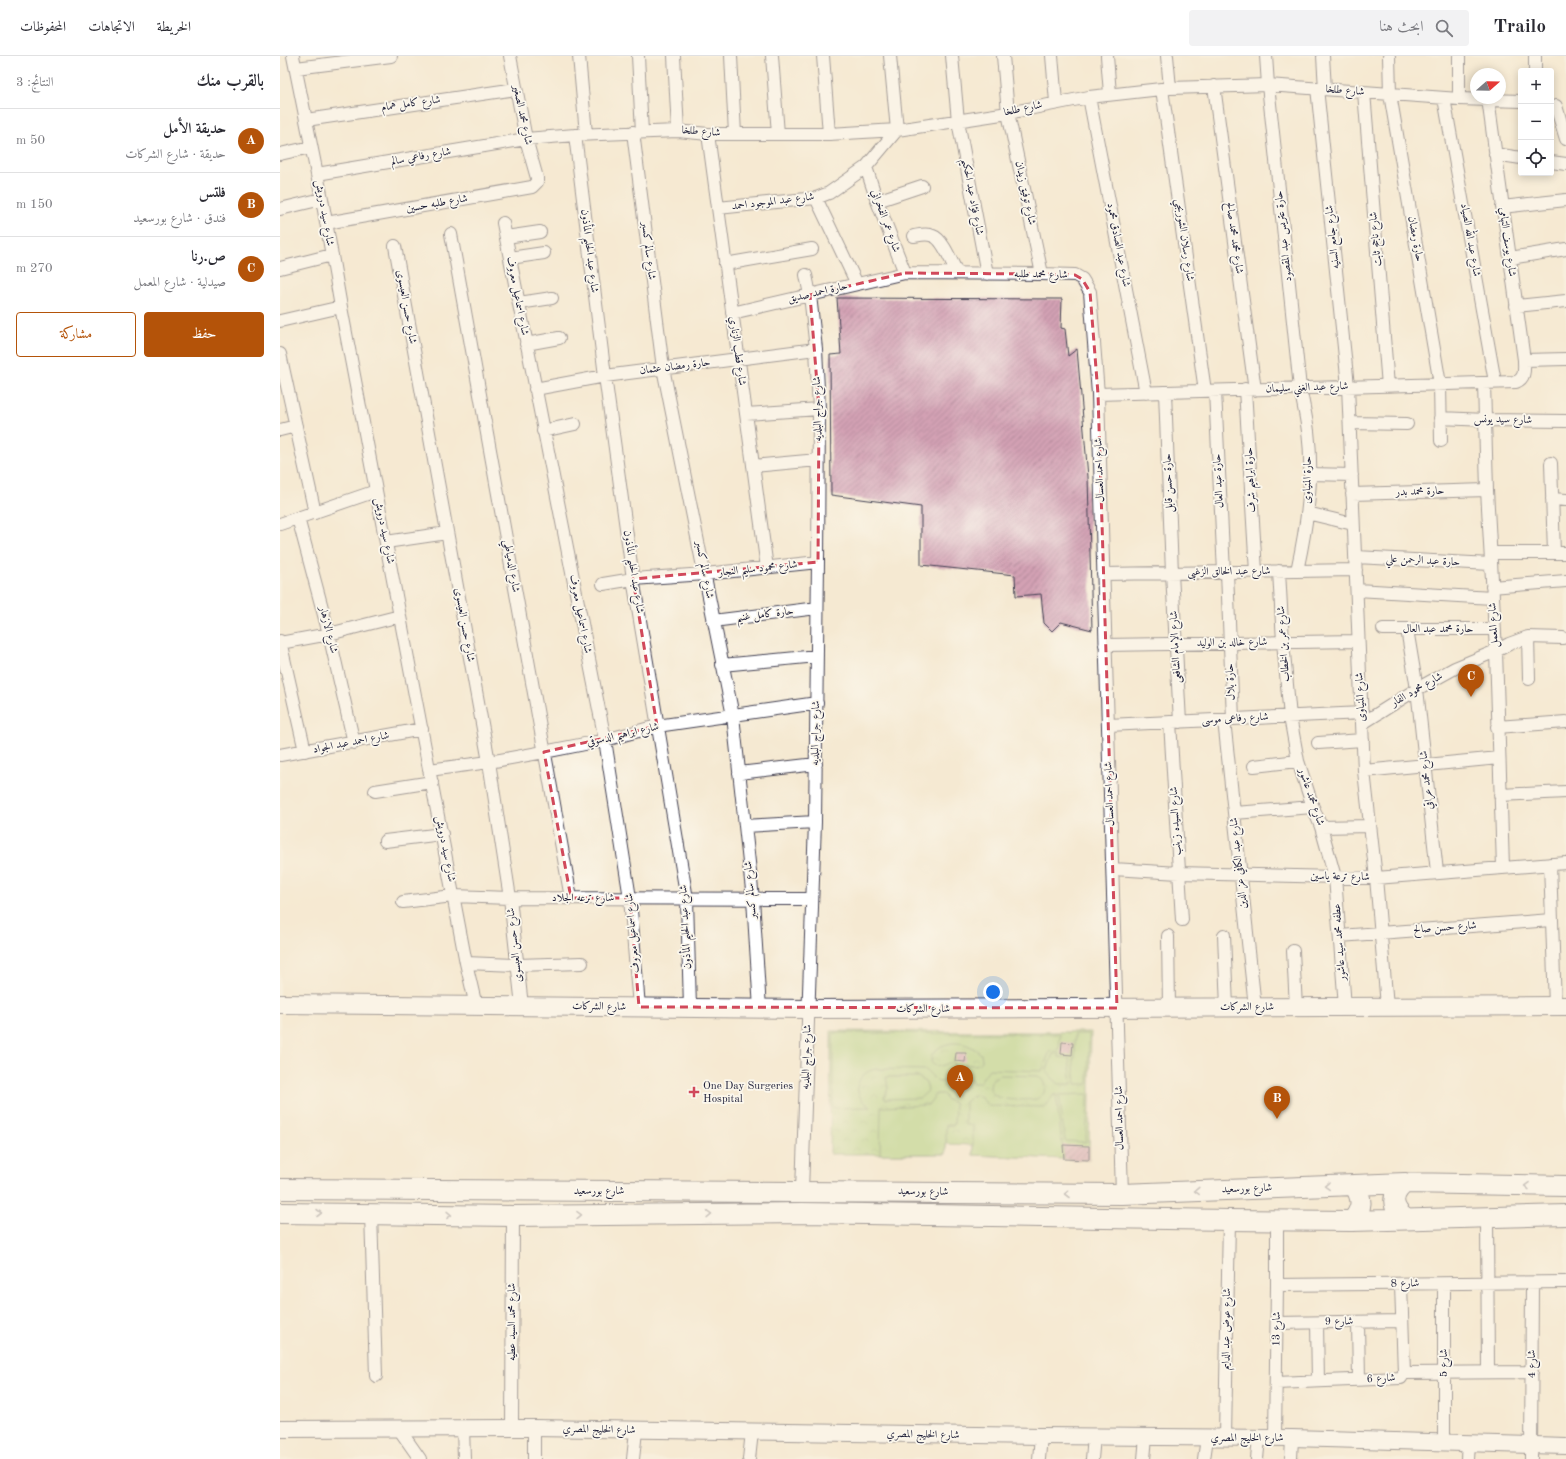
<!DOCTYPE html>
<html lang="ar">
<head>
<meta charset="utf-8">
<style>
  :root { --surface:#fff; --page:#f2f2f3; --text:#2b2b33; --muted:#7c7c81; --line:#e1e1e2; --accent:#b45309 }
  body { margin:0; font-family:"Old Standard TT",Amiri,serif; background:var(--page); color:var(--text); direction:rtl }
  .controls { position:absolute; right:12px; top:12px; display:grid; overflow:hidden; border-radius:4px; box-shadow:0 2px 10px #0003 }
  .controls button { width:36px; height:36px; display:grid; place-items:center; padding:0; border:0; border-bottom:1px solid var(--line); background:var(--surface); color:var(--text); font:20px sans-serif }
  .compass { position:absolute; left:1190px; top:12px; width:36px; height:36px; border-radius:50%; background:var(--surface); box-shadow:0 2px 10px #0003; rotate:70deg }
  .you { position:absolute; left:713px; top:936px; width:14px; height:14px; margin:-10px; border:3px solid #fff; border-radius:50%; background:#1a73e8; box-shadow:0 0 0 6px #1a73e833 }
  .badge { display:grid; place-items:center; width:26px; height:26px; border-radius:50%; background:var(--accent); color:#fff; font-size:13px; font-weight:700 }
  .pin { position:absolute; translate:-50% -33px; filter:drop-shadow(0 1px 2px #0008) }
  .pin::after { content:''; position:absolute; top:21px; width:14px; height:12px; background:inherit; clip-path:polygon(0 0,100% 0,50% 100%) }
  .list { margin:0; padding:0; list-style:none }
  h2 { display:flex; justify-content:space-between; align-items:center; height:52px; margin:0; padding:0 16px; font-size:17px }
  h2 small { font-size:13px; font-weight:400; color:var(--muted) }
  .list li { display:grid; grid-template-columns:26px 1fr auto; gap:12px; align-items:center; box-sizing:border-box; height:64px; padding:0 16px; border-top:1px solid var(--line) }
  .list b { display:block; font-size:15px; white-space:nowrap }
  .list p { margin:0; font-size:13px; white-space:nowrap; color:var(--muted) }
  .list em { font-size:13px; font-style:normal; color:var(--muted) }
  .actions { display:flex; gap:8px; padding:12px 16px }
  .actions a { flex:1; padding:9px 0; border:1px solid var(--accent); border-radius:4px; text-align:center; font-size:14px; color:var(--accent) }
  .actions .main { background:var(--accent); color:#fff }
  .icon { flex:none; width:22px; height:22px; fill:none; stroke:currentColor; stroke-width:2; stroke-linecap:round; stroke-linejoin:round }
  .map { position:relative; flex:none; width:1286px; height:1403px; overflow:hidden; direction:ltr }
  header { display:flex; align-items:center; gap:24px; box-sizing:border-box; height:56px; padding:0 20px; background:var(--surface); border-bottom:1px solid var(--line) }
  header strong { font-size:19px }
  nav { display:flex; gap:22px; margin-inline-start:auto; font-size:14px }
  .search { width:280px; height:36px; background:var(--page); display:flex; align-items:center; gap:10px; box-sizing:border-box; padding:0 14px; border-radius:4px; color:var(--muted); font-size:15px }
  main { display:flex }
  aside { flex:1; background:var(--surface) }
  .map>svg:first-child { display:block }
</style>
</head>
<body>
<header>
<strong>Trailo</strong>
<div class="search"><svg class="icon" aria-label="search" viewBox="0 0 24 24"><circle cx="10" cy="10" r="6"/><path d="M15 15l6 6"/></svg>ابحث هنا</div>
<nav><a>الخريطة</a><a>الاتجاهات</a><a>المحفوظات</a></nav>
</header>
<main>
<div class="map">
<svg width="1286" height="1403" viewBox="0 0 1286 1403">
  <defs>
    <pattern id="park-crowns" width="20" height="18" patternUnits="userSpaceOnUse"><rect width="20" height="18" fill="#a9cf79"/><path d="M2 6a3 3 0 1 1 6 0M12 15a3 3 0 1 1 6 0" fill="none" stroke="#91b16a"/></pattern>
    <pattern id="building-hatch" width="6" height="6" patternUnits="userSpaceOnUse"><rect width="6" height="6" fill="#d3a1b4"/><path d="M-1 1l2-2M0 6l6-6M5 7l2-2" fill="none" stroke="#ab8394"/></pattern>
  </defs>
  <rect width="100%" height="100%" fill="#fbf7ec"/>
  <filter id="ink" filterUnits="userSpaceOnUse"><feTurbulence type="fractalNoise" baseFrequency=".025" numOctaves="2"/><feDisplacementMap in="SourceGraphic" scale="8" xChannelSelector="R" yChannelSelector="G"/><feConvolveMatrix kernelMatrix="1 2 1 2 8 2 1 2 1" color-interpolation-filters="sRGB"/></filter>
  <filter id="wash" filterUnits="userSpaceOnUse"><feTurbulence type="fractalNoise" baseFrequency=".012" numOctaves="4" result="noise"/><feDisplacementMap in="SourceGraphic" scale="16" xChannelSelector="R" yChannelSelector="G"/><feGaussianBlur stdDeviation="0.9" result="paint"/><feColorMatrix in="noise" values="0 0 0 0 0 0 0 0 0 0 0 0 0 0 0 0 0 1.4 0 .05"/><feComposite in="paint" operator="in"/></filter>
  <g filter="url(#wash)">
    <rect width="100%" height="100%" fill="#f5e9d2"/>
    <path fill="url(#park-crowns)" stroke="#66785a" d="M551,975L811,976L809,1104L693,1099V1089L666,1088V1098H550Z"/>
    <path fill="#a9cf79" stroke="#66785a" d="M553,977L780,978L779,994L770,995L762,1015L709,1013L699,1027H692L691,1023L685,1018V1008C692,1009 699,1011 702,1003L701,998C671,970 638,1003 656,1010C661,1012 667,1006 674,1006L673,1017L666,1022L663,1026H658L646,1014L596,1013C574,1017 571,1041 591,1051L553,1052Z
      M795,978H809L808,1028H796L793,1002H795Z
      M779,997V1001L789,1002L792,1028H779L766,1016L773,998Z
      M719,1019L758,1020C764,1024 766,1029 764,1037L757,1043C743,1044 701,1048 712,1024Z
      M606,1021H638L646,1026L648,1035L640,1042L606,1043L604,1042L608,1032Z
      M656,1038H663L667,1044L675,1047L674,1069H666V1098H600L601,1051L648,1049Z
      M808,1038L806,1086L785,1085L779,1039Z
      M774,1039H776L784,1103L693,1099V1069H685V1046L691,1041L700,1040L708,1050L764,1051Z"/>
    <g id="blocks">
      <path fill="url(#building-hatch)" d="M557,242L782,243L781,272L785,273L788,300L797,293L808,421L812,574L781,566L772,575L764,567L761,538L736,540L735,519L641,509V451L551,439L550,299L561,298Z
        M782,986L793,987L792,999L781,998Z
        M676,997H686L685,1006L675,1005Z
        M783,1089L809,1090V1104L784,1103Z"/>
    </g>
  </g>
  <g filter="url(#ink)">
    <use href="#blocks" fill-opacity="0" stroke="#424052" stroke-width="1"/>
    <g fill="none" stroke-linecap="round" stroke-linejoin="round">
      <defs>
        <path id="minor" d="M13,0L42,143L61,251L186,907L196,950
          M299,0L306,78
          M358,0L362,76
          M394,0L398,75
          M451,0L455,78
          M492,0L498,78
          M543,0L549,78
          M672,0L678,65L707,218
          M723,0L728,57L762,218
          M772,0L776,46
          M827,0L830,38
          M887,0L890,32
          M986,0L988,29L1020,332C1023,346 1026,360 1028,375C1034,422 1027,469 1017,515
          M1043,0L1045,33
          M1109,0L1110,38L1160,328L1161,385
          M1179,0V43
          M1255,0V15
          M16,12L111,0
          M934,30L975,334
          M1037,32L1068,330L1084,715L1096,822L1107,950
          M882,33L925,335
          M1084,36L1108,330
          M809,41L866,337
          M1164,42L1215,326
          M1276,50L1286,83
          M26,64L236,33
          M353,76L383,312L453,660L473,843L480,953
          M428,78L487,512
          M295,79L325,320L353,523L407,843L410,952
          M0,98L31,91
          M1215,98L1241,102
          M1271,106L1286,108
          M586,111L597,145L625,217
          M37,118L246,83L295,79L398,75L428,78H549L617,74L728,57L809,41L890,32L988,29L1179,43L1241,45
          M536,142L577,228
          M597,145L642,130
          M1222,151L1286,144
          M438,152L536,142L549,137L586,111L617,74L610,0
          M0,153L42,143
          M46,167L252,131L257,126V122L246,83L230,0
          M223,167L325,684L350,842L359,951
          M171,178L291,842
          M634,180C640,179 647,177 653,180C663,183 672,207 677,217
          M226,181L260,176
          M115,190L209,706L230,842L242,950
          M230,202L264,197
          M1230,202L1286,193
          M445,208L532,193
          M0,212L52,199
          M239,247L272,242
          M1236,250L1286,245
          M452,257L625,217L762,218L795,219L802,223L810,236L818,338L842,1138
          M0,265L61,251
          M246,288L279,282
          M0,298L35,457
          M1244,304L1286,303
          M1204,327L1207,434L1216,595L1223,811
          M255,333L325,320L536,293
          M965,333L976,516
          M935,335L944,516
          M885,336L892,517L900,666
          M818,338L1236,326C1246,322 1244,313 1244,304L1208,43
          M466,358L539,353
          M1160,362L1206,364L1286,365
          M1070,367L1127,368
          M0,374L16,370
          M263,375L295,368
          M1271,407L1274,497
          M473,410L538,404
          M1030,418L1072,419
          M1072,438L1207,434
          M1272,443L1286,444
          M1027,457L1073,468
          M18,462L49,578L74,687
          M0,468L96,435
          M106,486L167,477
          M1211,497H1286
          M1076,501L1211,508
          M999,515L1003,586L1010,661L1018,705L1033,751L1041,771L1055,821L1065,951
          M947,516L953,663
          M823,518L1076,514
          M323,528L353,523L425,518L538,506
          M1212,531L1286,525
          M1077,534L1212,542
          M433,565L537,552
          M1103,573H1214
          M1127,573L1137,633L1157,816
          M1248,581L1249,623
          M0,585L25,695
          M0,587L49,578L120,560
          M825,589L1078,585
          M442,609L537,600
          M944,664L975,951
          M890,666L902,864
          M1083,667L1137,633L1175,612L1216,595L1229,588L1248,581L1283,582
          M828,669L1083,657
          M1217,671L1286,666
          M1038,687L1083,684
          M0,699L142,673
          M974,710L1018,705
          M149,714L209,706L264,696L325,684L377,670L537,647
          M1084,715L1219,702
          M459,717L536,708
          M95,735L152,726
          M1220,739L1286,736
          M954,757L1033,751
          M465,770L535,766
          M1041,771L1090,770
          M105,785L162,778
          M1270,808L1275,950
          M833,813L899,817L1096,822L1286,807
          M123,846L173,840L230,842L532,843
          M944,879L947,951
          M888,880L889,951
          M1060,880L1271,864
          M1013,895L1016,951
          M186,907L237,909L302,907
          M522,1135L535,766L538,506L539,353L536,293L530,239L526,219
          M91,1157L96,1320
          M1207,1161L1208,1316
          M1121,1228L1124,1317
          M997,1229L1286,1226
          M1078,1266L1079,1324
          M997,1267L1122,1265
          M1037,1267L1038,1325
          M996,1327L1121,1322L1124,1317L1252,1316
          M183,1372L184,1403
          M232,1372L233,1160
          M254,1372V1403
          M119,1373L140,1403
          M945,1381L949,1164
          M995,1382L997,1229V1165
          M1164,1386V1228
          M353,1403L356,1375
          M469,1403L472,1376
          M759,1403L761,1380
          M812,1403L814,1381
          M864,1403L866,1381
          M924,1403L927,1382
          M977,1403L979,1382
          M1011,1403L1012,1382
          M1187,1403L1188,1386
          M1251,1403L1252,1227"/>
        <path id="tertiary" d="M0,1373L254,1372L761,1380L1012,1382L1286,1390"/>
        <path id="secondary" d="M0,948L528,953L1286,950"/>
        <path id="primary" d="M1125,1127C1110,1139 1111,1152 1126,1163
          M0,1133L842,1138L1125,1127L1286,1130
          M0,1157L233,1160L522,1157L949,1164L1072,1165L1286,1159
          M1072,1165C1083,1152 1083,1143 1074,1129"/>
      </defs>
      <use href="#minor" stroke="#424052" stroke-width="14"/>
      <use href="#tertiary" stroke="#424052" stroke-width="18"/>
      <use href="#secondary" stroke="#424052" stroke-width="20"/>
      <use href="#primary" stroke="#424052" stroke-width="22"/>
      <use href="#minor" stroke="#fff" stroke-width="12"/>
      <use href="#tertiary" stroke="#fff" stroke-width="16"/>
      <use href="#secondary" stroke="#fff" stroke-width="18"/>
      <use href="#primary" stroke="#fff" stroke-width="20"/>
    </g>
    <defs><path id="oneway-chevron" d="M-2-3.5L2.5 0L-2 3.5" fill="none" stroke-width="1.6" stroke-linecap="round" stroke-linejoin="round"/></defs>
    <g stroke="#9c9ca7">
      <use href="#oneway-chevron" transform="translate(1047 1130) rotate(178)"/>
      <use href="#oneway-chevron" transform="translate(1247 1130) rotate(-179)"/>
      <use href="#oneway-chevron" transform="translate(917 1135) rotate(178)"/>
      <use href="#oneway-chevron" transform="translate(787 1138) rotate(-180)"/>
      <use href="#oneway-chevron" transform="translate(39 1157)"/>
      <use href="#oneway-chevron" transform="translate(429 1158) rotate(-1)"/>
      <use href="#oneway-chevron" transform="translate(169 1159) rotate(1)"/>
      <use href="#oneway-chevron" transform="translate(299 1159) rotate(-1)"/>
    </g>
  </g>
  <path d="M0 0H1286V1403H0ZM625,217L762,218L795,219L802,223L810,236L818,338L837,952L359,951L350,842H291L264,696L377,670L353,523L538,506L539,353L530,239Z" fill="#f5e9d2" fill-opacity=".55" fill-rule="evenodd"/>
  <path fill="none" stroke="#d1495b" stroke-width="3" stroke-dasharray="8 5" stroke-linejoin="round" d="M625,217L762,218L795,219L802,223L810,236L818,338L837,952L359,951L350,842H291L264,696L377,670L353,523L538,506L539,353L530,239Z"/>
  <path fill="#d1495b" stroke="#fbf7ec" stroke-width="1.5" d="M412 1030h4v4h4v4h-4v4h-4v-4h-4v-4h4z"/>
  <g text-anchor="middle" dominant-baseline="central" stroke-width="3.5" stroke-linejoin="round" paint-order="stroke">
    <g font-size="11" fill="#22223b" stroke="#fbf7ec">
      <text transform="translate(1065 35) rotate(4)">شارع طلخا</text>
      <text transform="translate(131 48) rotate(-8)">شارع كامل همام</text>
      <text transform="translate(743 53) rotate(-12)">شارع طلخا</text>
      <text transform="translate(242 59) rotate(78)">شارع محمد الصغير</text>
      <text transform="translate(421 76) rotate(4)">شارع طلخا</text>
      <text transform="translate(141 101) rotate(-10)">شارع رفاعي سالم</text>
      <text transform="translate(745 137) rotate(78)">شارع توفيق زيدان</text>
      <text transform="translate(692 141) rotate(79)">شارع فؤاد عبد الحكيم</text>
      <text transform="translate(493 146) rotate(-7)">شارع عبد الموجود احمد</text>
      <text transform="translate(157 148) rotate(-10)">شارع طلبه حسين</text>
      <text transform="translate(44 157) rotate(80)">شارع سيد درويش</text>
      <text transform="translate(605 165) rotate(70)">شارع عمر الفخراني</text>
      <text transform="translate(1004 180) rotate(-96)">حارة عتريس عبد المقصود</text>
      <text transform="translate(1053 181) rotate(-96)">شارع جامع السنيه</text>
      <text transform="translate(954 182) rotate(82)">شارع محمد محمد صالح</text>
      <text transform="translate(1096 183) rotate(-95)">شارع ناجح ثابت</text>
      <text transform="translate(1135 183) rotate(80)">حارة رمضان</text>
      <text transform="translate(904 184) rotate(82)">شارع رسلان الشوربجي</text>
      <text transform="translate(1190 184) rotate(80)">شارع عبد الله الصياد</text>
      <text transform="translate(1227 186) rotate(82)">شارع يوسف التهامي</text>
      <text transform="translate(838 189) rotate(79)">شارع عبد الصادق محمود</text>
      <text transform="translate(309 195) rotate(83)">شارع عبد الحليم المأذون</text>
      <text transform="translate(368 195) rotate(83)">شارع سالم كسبر</text>
      <text transform="translate(761 219) rotate(1)">شارع محمد طلبه</text>
      <text transform="translate(538 237) rotate(-13)">حارة احمد صديق</text>
      <text transform="translate(237 240) rotate(79)">شارع اسماعيل معروف</text>
      <text transform="translate(126 251) rotate(80)">شارع حسن العيسوى</text>
      <text transform="translate(457 295) rotate(82)">شارع قطب الزناري</text>
      <text transform="translate(395 311) rotate(-7)">حارة رمضان عثمان</text>
      <text transform="translate(1027 332) rotate(-2)">شارع عبد الغني سليمان</text>
      <text transform="translate(538 353) rotate(-91)">شارع جراج البلديه</text>
      <text transform="translate(1223 364) rotate(1)">شارع سيد يونس</text>
      <text transform="translate(820 414) rotate(-92)">شارع احمد العسال</text>
      <text transform="translate(971 424) rotate(-93)">حارة ابراهيم شرف</text>
      <text transform="translate(1028 424) rotate(-89)">حارة المنياوى</text>
      <text transform="translate(939 425) rotate(-93)">حارة عبد العال</text>
      <text transform="translate(889 427) rotate(-92)">حارة حسن قابل</text>
      <text transform="translate(1140 436) rotate(-2)">حارة محمد بدر</text>
      <text transform="translate(104 475) rotate(79)">شارع سيد درويش</text>
      <text transform="translate(1143 505) rotate(3)">حارة عبد الرحمن علي</text>
      <text transform="translate(231 510) rotate(80)">شارع الدمياطي</text>
      <text transform="translate(478 513) rotate(-6)">شارع محمود سليم النجار</text>
      <text transform="translate(424 514) rotate(79)">شارع سالم كسبر</text>
      <text transform="translate(353 516) rotate(81)">شارع عبد الحليم المأذون</text>
      <text transform="translate(949 516) rotate(-1)">شارع عبد الخالق الزغبى</text>
      <text transform="translate(300 558) rotate(79)">شارع اسماعيل معروف</text>
      <text transform="translate(485 559) rotate(-7)">حارة كامل غنيم</text>
      <text transform="translate(184 569) rotate(80)">شارع حسن العيسوى</text>
      <text transform="translate(1214 569) rotate(-93)">شارع المعمل</text>
      <text x="1158" y="573">حارة محمد عبد العال</text>
      <text transform="translate(48 574) rotate(76)">شارع الازهار</text>
      <text transform="translate(952 587) rotate(-1)">شارع خالد بن الوليد</text>
      <text transform="translate(1004 588) rotate(-94)">شارع عمر بن الخطاب</text>
      <text transform="translate(896 591) rotate(-93)">شارع الإمام الشافعى</text>
      <text transform="translate(951 626) rotate(-92)">حارة بلال</text>
      <text transform="translate(1137 634) rotate(-30)">شارع محمود الفار</text>
      <text transform="translate(1081 641) rotate(-93)">شارع المنياوى</text>
      <text transform="translate(955 663) rotate(-3)">شارع رفاعى موسى</text>
      <text transform="translate(536 677) rotate(-89)">شارع جراج البلديه</text>
      <text transform="translate(343 679) rotate(-13)">شارع ابراهيم الدسوقي</text>
      <text transform="translate(71 687) rotate(-11)">شارع احمد عبد الجواد</text>
      <text transform="translate(1147 724) rotate(-96)">شارع محمد عراقي</text>
      <text transform="translate(830 738) rotate(-92)">شارع احمد العسال</text>
      <text transform="translate(1031 741) rotate(71)">شارع محمد عاشور</text>
      <text transform="translate(896 765) rotate(-93)">شارع السيده زينب</text>
      <text transform="translate(165 793) rotate(79)">شارع سيد درويش</text>
      <text transform="translate(959 807) rotate(-96)">شارع عبد الكافي عز الدين</text>
      <text transform="translate(1060 821) rotate(1)">شارع ترعة ياسين</text>
      <text transform="translate(471 834) rotate(-95)">شارع سالم كسبر</text>
      <text x="303" y="842">شارع ترعه الجلاد</text>
      <text transform="translate(406 871) rotate(-93)">شارع عبد الحليم المأذون</text>
      <text transform="translate(1165 872) rotate(-4)">شارع حسن صالح</text>
      <text transform="translate(353 877) rotate(-95)">شارع اسماعيل معروف</text>
      <text transform="translate(1060 886) rotate(-94)">عطفه محمد سيد عاشور</text>
      <text transform="translate(235 889) rotate(-96)">شارع حسن العيسوى</text>
      <text transform="translate(319 951) rotate(1)">شارع الشركات</text>
      <text x="967" y="951">شارع الشركات</text>
      <text x="643" y="953">شارع الشركات</text>
      <text transform="translate(527 1001) rotate(-88)">شارع جراج البلديه</text>
      <text transform="translate(840 1062) rotate(-91)">شارع احمد العسال</text>
      <text transform="translate(967 1133) rotate(-2)">شارع بورسعيد</text>
      <text x="319" y="1135">شارع بورسعيد</text>
      <text transform="translate(643 1136) rotate(1)">شارع بورسعيد</text>
      <text transform="translate(1125 1228) rotate(-1)">شارع 8</text>
      <text transform="translate(232 1266) rotate(-90)">شارع محمد السيد عطيه</text>
      <text transform="translate(1059 1266) rotate(-1)">شارع 9</text>
      <text transform="translate(947 1273) rotate(-89)">شارع عوض عبد الدايم</text>
      <text transform="translate(997 1273) rotate(-89)">شارع 13</text>
      <text transform="translate(1164 1307) rotate(-90)">شارع 5</text>
      <text transform="translate(1252 1308) rotate(-90)">شارع 4</text>
      <text transform="translate(1101 1323) rotate(-3)">شارع 6</text>
      <text transform="translate(319 1374) rotate(1)">شارع الخليج المصري</text>
      <text transform="translate(643 1379) rotate(1)">شارع الخليج المصري</text>
      <text x="967" y="1382">شارع الخليج المصري</text>
    </g>
    <g font-size="11" fill="#22223b" stroke="#fbf7ec" text-anchor="start">
      <text x="423" y="1030">One Day Surgeries<tspan x="423" dy="13">Hospital</tspan></text>
    </g>
  </g>
</svg>
<div class="controls">
<button>+</button>
<button>−</button>
<button><svg class="icon" aria-label="locate" viewBox="0 0 24 24"><circle cx="12" cy="12" r="6"/><path d="M12 2v4M12 18v4M2 12h4M18 12h4"/></svg></button>
</div>
<svg class="compass" viewBox="-18 -18 36 36"><path d="M0-13l5 13h-10z" fill="#e53935"/><path d="M0 13l5-13h-10z" fill="#7c7c81"/></svg>
<div class="you"></div>
<div class="pin badge" style="left:680px;top:1042px">A</div>
<div class="pin badge" style="left:997px;top:1063px">B</div>
<div class="pin badge" style="left:1191px;top:641px">C</div>
</div>
<aside>
<h2>بالقرب منك<small>النتائج: 3</small></h2>
<ul class="list">
<li><span class="badge">A</span><div><b>حديقة الأمل</b><p>حديقة · شارع الشركات</p></div><em>50 m</em></li>
<li><span class="badge">B</span><div><b>فلتس</b><p>فندق · شارع بورسعيد</p></div><em>150 m</em></li>
<li><span class="badge">C</span><div><b>ص.رنا</b><p>صيدلية · شارع المعمل</p></div><em>270 m</em></li>
</ul>
<div class="actions"><a class="main">حفظ</a><a>مشاركة</a></div>
</aside>
</main>
</body>
</html>
